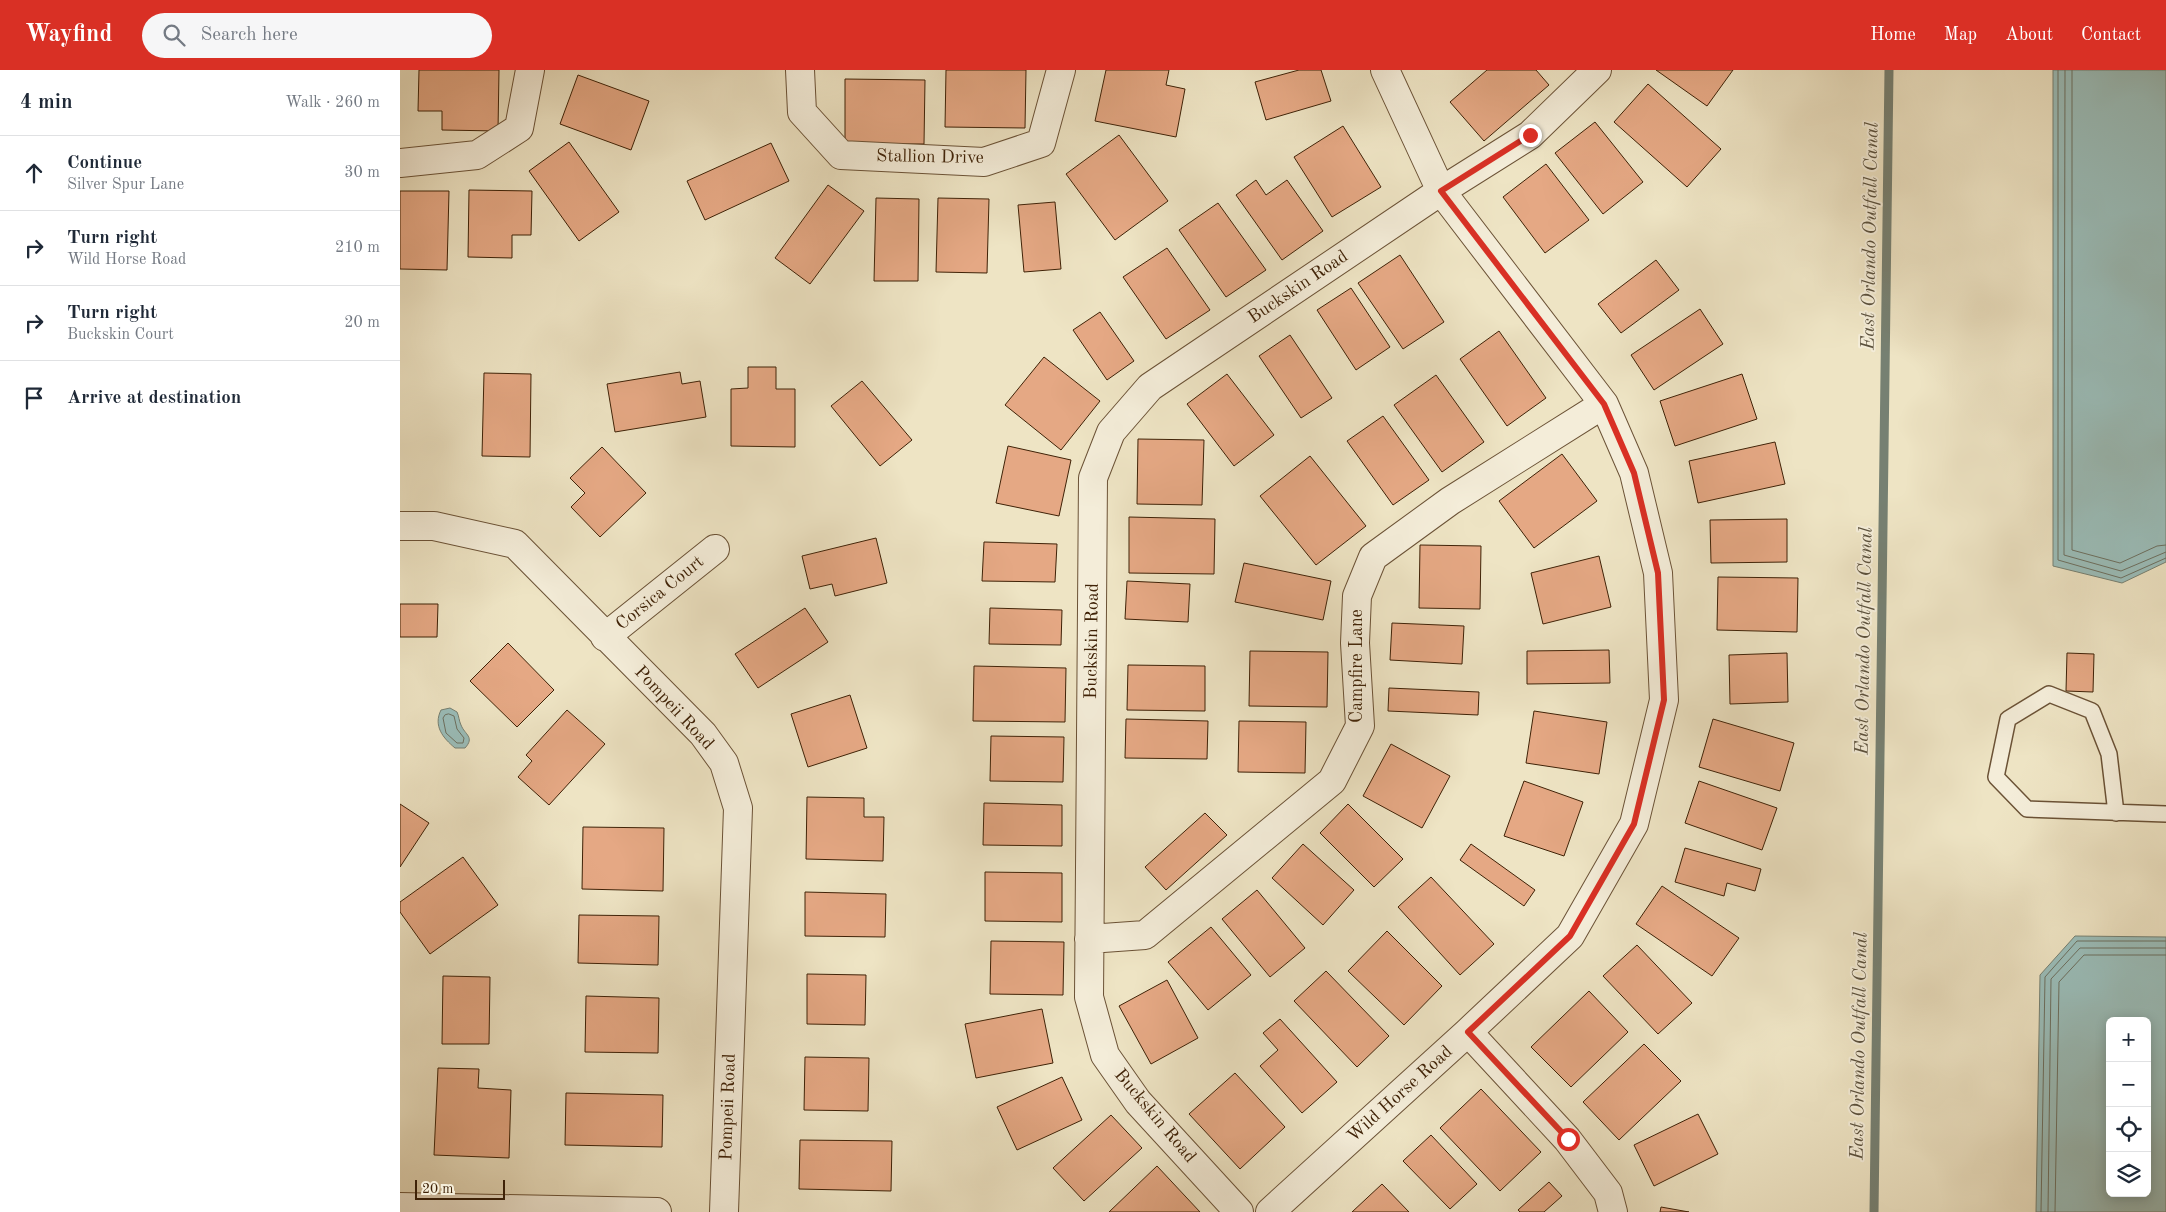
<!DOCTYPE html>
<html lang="en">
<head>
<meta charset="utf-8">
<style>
  :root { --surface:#fff; --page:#f6f6f7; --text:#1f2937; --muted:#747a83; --line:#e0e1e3; --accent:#d93025 }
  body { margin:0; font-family:"Old Standard TT",serif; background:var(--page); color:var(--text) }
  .controls { position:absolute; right:15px; bottom:15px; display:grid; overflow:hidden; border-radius:8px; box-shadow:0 2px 12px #0003 }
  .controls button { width:45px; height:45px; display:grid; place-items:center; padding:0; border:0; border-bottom:1px solid var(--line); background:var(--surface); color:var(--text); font:25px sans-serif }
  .scale { position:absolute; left:15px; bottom:12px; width:90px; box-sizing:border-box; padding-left:5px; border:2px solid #3f2207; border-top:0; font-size:14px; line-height:18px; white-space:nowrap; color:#3f2207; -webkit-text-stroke:4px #f4edd9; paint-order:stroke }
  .stop { position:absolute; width:15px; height:15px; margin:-11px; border:4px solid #d93025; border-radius:50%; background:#fff }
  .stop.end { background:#d93025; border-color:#fff; box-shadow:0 1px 5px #0008 }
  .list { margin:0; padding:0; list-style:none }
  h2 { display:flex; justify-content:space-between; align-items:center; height:65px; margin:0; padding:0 20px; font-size:21px }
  h2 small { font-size:16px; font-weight:400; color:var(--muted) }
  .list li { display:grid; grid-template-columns:32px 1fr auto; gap:15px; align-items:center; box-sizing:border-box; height:75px; padding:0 20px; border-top:1px solid var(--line) }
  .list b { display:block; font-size:19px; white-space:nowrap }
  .list p { margin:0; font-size:16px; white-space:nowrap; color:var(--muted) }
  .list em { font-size:16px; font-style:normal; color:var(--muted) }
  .icon { flex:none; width:28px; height:28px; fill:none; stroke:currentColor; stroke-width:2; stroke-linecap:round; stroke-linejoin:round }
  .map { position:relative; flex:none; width:1766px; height:1142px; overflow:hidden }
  header { display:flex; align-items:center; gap:30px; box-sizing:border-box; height:70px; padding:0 25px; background:var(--accent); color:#fff }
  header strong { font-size:24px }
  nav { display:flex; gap:28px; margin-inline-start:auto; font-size:18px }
  .search { width:350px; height:45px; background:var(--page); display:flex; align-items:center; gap:12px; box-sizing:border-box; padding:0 18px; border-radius:28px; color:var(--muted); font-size:19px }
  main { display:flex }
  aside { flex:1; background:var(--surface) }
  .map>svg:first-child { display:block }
</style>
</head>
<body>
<header>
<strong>Wayfind</strong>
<div class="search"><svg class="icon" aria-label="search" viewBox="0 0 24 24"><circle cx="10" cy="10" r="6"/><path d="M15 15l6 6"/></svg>Search here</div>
<nav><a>Home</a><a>Map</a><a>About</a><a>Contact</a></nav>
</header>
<main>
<aside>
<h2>4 min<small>Walk · 260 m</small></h2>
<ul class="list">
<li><svg class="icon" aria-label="ahead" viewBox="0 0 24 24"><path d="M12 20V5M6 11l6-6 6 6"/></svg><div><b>Continue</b><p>Silver Spur Lane</p></div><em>30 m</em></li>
<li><svg class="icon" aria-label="right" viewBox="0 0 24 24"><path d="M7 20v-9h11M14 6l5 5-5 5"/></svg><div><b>Turn right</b><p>Wild Horse Road</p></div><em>210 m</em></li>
<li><svg class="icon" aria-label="right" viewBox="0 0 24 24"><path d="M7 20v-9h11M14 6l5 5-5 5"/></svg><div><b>Turn right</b><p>Buckskin Court</p></div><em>20 m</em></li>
<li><svg class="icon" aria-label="arrive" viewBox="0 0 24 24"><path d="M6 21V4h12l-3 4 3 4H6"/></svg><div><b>Arrive at destination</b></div></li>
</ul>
</aside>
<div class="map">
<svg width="1766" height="1142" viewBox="0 0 1766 1142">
  <rect width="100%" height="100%" fill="#eee4c4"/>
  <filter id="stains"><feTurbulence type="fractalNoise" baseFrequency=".004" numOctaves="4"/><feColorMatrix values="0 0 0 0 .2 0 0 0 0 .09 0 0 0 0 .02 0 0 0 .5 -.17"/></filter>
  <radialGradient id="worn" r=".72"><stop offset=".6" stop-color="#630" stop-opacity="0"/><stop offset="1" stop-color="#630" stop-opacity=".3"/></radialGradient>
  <path fill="#9bbeba" stroke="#768072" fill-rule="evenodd" d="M1653,0H1766V492L1722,513L1653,496Z
    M50,638L57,642C59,646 59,651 61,655C65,665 75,667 65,678H55C43,668 33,656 41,640Z
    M1675,866L1766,867V1142H1636L1640,905ZM1710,951H1747V1123H1710Z"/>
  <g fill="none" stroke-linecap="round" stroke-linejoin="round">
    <path stroke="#6d7060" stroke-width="1" d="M1658,0V490L1721,508L1766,488
      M1665,0L1664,485L1721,501L1766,482
      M1672,0V480L1720,493L1757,476L1766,475
      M49,644L54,646L57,659L64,668L63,673H57L46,663L43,648L45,645Z
      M1641,1142L1645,907L1677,871H1766
      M1648,1142L1651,909L1680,878H1766
      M1655,1142L1659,912L1684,885H1766"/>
    <path stroke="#768072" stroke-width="9" d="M1474,1142L1489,0"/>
  </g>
  <path fill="#e5a884" stroke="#3f2207" d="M19,0H99L98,61L42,60V41H18Z
    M546,0H626L625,58L545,57Z
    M706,0H769L766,15L785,19L776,67L695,51Z
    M899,0H921L931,31L866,50L855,12Z
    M1087,0H1136L1149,15L1084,71L1050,32Z
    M1256,0H1333L1307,36Z
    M178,5L249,31L231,80L160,54Z
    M445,9L525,10L524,74H445Z
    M1248,14L1321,79L1287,117L1214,52Z
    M1195,52L1243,112L1203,144L1155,83Z
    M943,56L981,117L932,147L894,87Z
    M719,65L768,131L715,170L666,104Z
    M169,72L219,142L179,171L129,101Z
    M371,73L389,111L305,150L287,111Z
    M1146,94L1189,150L1145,183L1103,127Z
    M856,110L866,125L887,110L923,161L882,190L836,125Z
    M428,115L464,141L410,214L375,188Z
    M69,120L132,121L131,165H112V188L68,187Z
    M0,121H49L47,200L0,199Z
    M476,128L519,129L518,211H474Z
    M538,128L589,129L587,203L536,202Z
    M655,132L661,199L624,202L618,135Z
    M818,133L866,200L826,227L779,160Z
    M767,178L810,240L766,269L723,207Z
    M1000,185L1044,252L1003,279L958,213Z
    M1256,190L1279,220L1221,263L1198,234Z
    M951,218L990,277L956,300L917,240Z
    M1300,239L1323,274L1254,320L1231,285Z
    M700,242L734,291L707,310L673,260Z
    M1099,261L1146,328L1107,356L1060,289Z
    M890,265L932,328L901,348L859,286Z
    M644,287L700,331L661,380L605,335Z
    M348,297H376V319H395V377L331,376V319L348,318Z
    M280,302L282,314L300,311L306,347L215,362L207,314Z
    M84,303L131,304L130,387L82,386Z
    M827,304L874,365L834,396L787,334Z
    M1342,304L1357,349L1275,376L1260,331Z
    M1036,305L1084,372L1042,402L994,335Z
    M462,311L512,370L480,396L431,336Z
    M983,346L1029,410L993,435L947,371Z
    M738,369L804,370L802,435L737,434Z
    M1375,372L1385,414L1298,433L1289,391Z
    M608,376L671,390L659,446L596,433Z
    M202,377L246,423L200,467L171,437L185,423L170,408Z
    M1162,384L1197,431L1134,478L1099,431Z
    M910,386L966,456L916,495L860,426Z
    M729,447L815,449L814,504L729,503Z
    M1387,449V492L1311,493L1310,450Z
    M476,468L487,513L435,526L432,514L410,519L402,486Z
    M584,472L657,474L655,512L582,511Z
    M1020,475L1081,476L1080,539L1019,538Z
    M1199,486L1211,537L1143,554L1131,503Z
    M844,493L931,511L923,550L835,532Z
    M1318,507L1398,508L1397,562L1317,560Z
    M727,511L790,514L788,552L725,549Z
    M0,534H38L37,567H0Z
    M405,538L428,572L358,618L335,584Z
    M590,538L662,540L661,575L589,574Z
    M992,553L1064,556L1062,594L990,590Z
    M108,573L154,620L117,657L70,611Z
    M1209,580L1210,613L1127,614V581Z
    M850,581L928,582L927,637L849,636Z
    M1387,583L1388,632L1330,634L1329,585Z
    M1667,583L1694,584L1693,622L1666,621Z
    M728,595L805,596V641L727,640Z
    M574,596L666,598L665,652L573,651Z
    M989,618L1079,622L1078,645L988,641Z
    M450,625L467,678L408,697L391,644Z
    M167,640L205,674L149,735L118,707L132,691L126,685Z
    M1134,641L1207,652L1199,704L1126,693Z
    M726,649L808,651L807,689L725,688Z
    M1313,649L1394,673L1380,721L1299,697Z
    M839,651L906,652L905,703L838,702Z
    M591,666L664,667L663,712L590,711Z
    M991,674L1050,706L1022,758L963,726Z
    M1124,711L1183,732L1164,786L1104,766Z
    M1299,711L1377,738L1362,780L1285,753Z
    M407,727L464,728V747H484L483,791L406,789Z
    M584,733L662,735V776L583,775Z
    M0,734L29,753L0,797Z
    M948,734L1003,789L974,817L920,763Z
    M805,743L827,765L766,820L745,797Z
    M183,757L264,758L263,821L182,819Z
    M903,774L954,820L923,855L872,808Z
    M1071,774L1135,820L1124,836L1060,790Z
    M1285,778L1361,799L1355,821L1327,813L1324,826L1275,812Z
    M63,787L98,835L30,884L0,842V832Z
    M585,802L662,803V852L585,851Z
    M1031,807L1094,874L1060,905L998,837Z
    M1262,816L1339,868L1312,906L1236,854Z
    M857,820L905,878L870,907L822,849Z
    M405,822L486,824L485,867L405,866Z
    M179,845L259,846L258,895L178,893Z
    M811,857L851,905L808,940L768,892Z
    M987,861L1042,916L1004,955L948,901Z
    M591,871L664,872L663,925L590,924Z
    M1237,875L1292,933L1258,964L1203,906Z
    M926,901L989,966L957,997L894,931Z
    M407,904L466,905L465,955L407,954Z
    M43,906L90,907L89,974H42Z
    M767,910L798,968L751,994L719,936Z
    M1189,921L1228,962L1171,1017L1131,977Z
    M186,926L259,928L258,983L185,982Z
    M642,939L653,993L576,1008L565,954Z
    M880,949L937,1012L902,1043L860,996L878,980L863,963Z
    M1244,974L1281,1011L1219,1070L1183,1032Z
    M405,987L469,988L468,1041L404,1040Z
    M38,998L79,999L78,1018L111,1020L109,1088L34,1085Z
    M835,1003L885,1057L840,1099L789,1044Z
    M662,1007L682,1050L617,1080L597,1037Z
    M1081,1019L1141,1082L1100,1121L1040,1058Z
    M166,1023L263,1025L262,1077L165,1075Z
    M1298,1044L1318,1084L1254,1116L1234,1075Z
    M711,1045L742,1078L684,1131L653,1098Z
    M1031,1065L1077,1114L1050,1139L1003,1091Z
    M400,1070L492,1071L491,1121L399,1119Z
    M757,1096L800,1142H709Z
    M1149,1112L1162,1126L1144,1142H1120L1118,1140Z
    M982,1114L1009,1142H952Z
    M1261,1137L1289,1142H1260Z"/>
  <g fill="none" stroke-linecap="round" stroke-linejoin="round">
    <defs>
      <path id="service" d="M1716,743L1709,684L1692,641L1649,624L1608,649L1596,707L1627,739L1766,744"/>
      <path id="minor" d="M400,0L402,42L441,85L584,92L641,73L661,0
        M0,93L77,85L119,58L130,0
        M0,456H34L115,474L303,664L324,693L338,738L324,1142
        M205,567L315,479
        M689,869L745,865L932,711L960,656L955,573L957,526L973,487L1050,431L1204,334
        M1068,962L1167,1069L1208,1123L1213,1142
        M0,1137L257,1142
        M839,1142L738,1032L705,985L689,927L693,408L711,362L750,317L1041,121L1130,65L1197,0
        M870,1142L1068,962L1170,866L1234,754L1264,630L1258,503L1234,403L1204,334L1041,121L985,0"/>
    </defs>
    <use href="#service" stroke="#6b5236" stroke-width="18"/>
    <use href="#minor" stroke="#6b5236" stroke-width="30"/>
    <use href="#service" stroke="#f4edd9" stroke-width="15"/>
    <use href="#minor" stroke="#f4edd9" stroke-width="28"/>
  </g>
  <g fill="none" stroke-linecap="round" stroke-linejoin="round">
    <path stroke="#d93025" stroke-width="6" d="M1130,65L1041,121L1204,334L1234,403L1258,503L1264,630L1234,754L1170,866L1068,962L1168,1069"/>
  </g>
  <g text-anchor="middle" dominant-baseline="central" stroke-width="4" stroke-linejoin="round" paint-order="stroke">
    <g font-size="18" fill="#3f2207" stroke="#f4edd9">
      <text transform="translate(530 87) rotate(1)">Stallion Drive</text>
      <text transform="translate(898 217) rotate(-34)">Buckskin Road</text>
      <text transform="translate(260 523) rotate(-39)">Corsica Court</text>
      <text transform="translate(692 571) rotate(-89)">Buckskin Road</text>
      <text transform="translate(957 596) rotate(-90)">Campfire Lane</text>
      <text transform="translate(274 638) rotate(47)">Pompeii Road</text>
      <text transform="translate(1000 1024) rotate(-42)">Wild Horse Road</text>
      <text transform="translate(328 1037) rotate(-88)">Pompeii Road</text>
      <text transform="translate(755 1046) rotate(50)">Buckskin Road</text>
    </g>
    <g font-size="19" font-style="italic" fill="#5b513d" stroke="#f4edd9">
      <text transform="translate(1471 166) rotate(-89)">East Orlando Outfall Canal</text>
      <text transform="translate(1465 571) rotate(-89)">East Orlando Outfall Canal</text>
      <text transform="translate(1460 976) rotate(-89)">East Orlando Outfall Canal</text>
    </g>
  </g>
  <rect width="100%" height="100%" filter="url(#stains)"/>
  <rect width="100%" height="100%" fill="url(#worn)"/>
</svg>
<div class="controls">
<button>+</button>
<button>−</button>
<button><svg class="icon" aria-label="locate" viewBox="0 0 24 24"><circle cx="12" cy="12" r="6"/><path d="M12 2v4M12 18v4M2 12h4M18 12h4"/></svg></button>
<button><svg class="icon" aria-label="layers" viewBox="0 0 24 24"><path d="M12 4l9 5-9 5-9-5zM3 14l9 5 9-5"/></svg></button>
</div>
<div class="scale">20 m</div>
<div class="stop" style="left:1168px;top:1069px"></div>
<div class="stop end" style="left:1130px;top:65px"></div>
</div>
</main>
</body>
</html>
